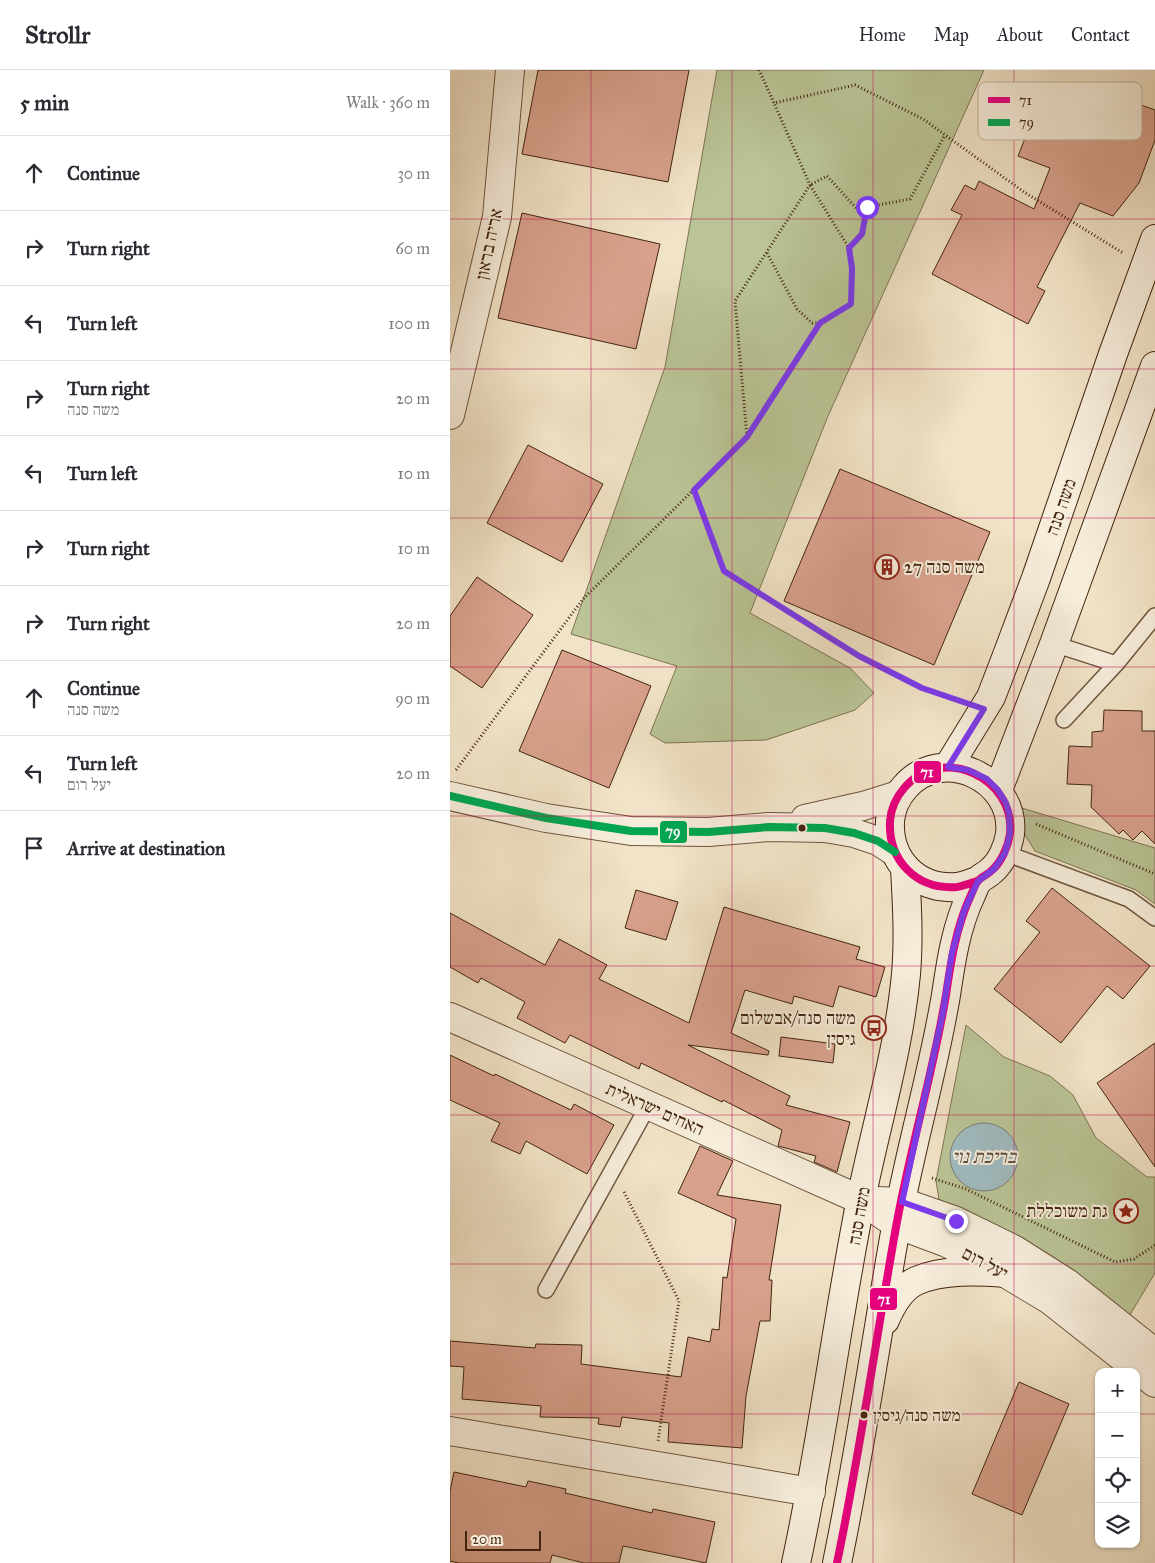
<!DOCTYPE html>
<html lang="en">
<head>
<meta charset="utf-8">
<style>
  :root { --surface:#fff; --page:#f2f2f3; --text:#2b2b33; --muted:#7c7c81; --line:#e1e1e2 }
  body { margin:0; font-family:"IM FELL Great Primer","Frank Ruhl Libre",serif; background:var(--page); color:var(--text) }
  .controls { position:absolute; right:15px; bottom:15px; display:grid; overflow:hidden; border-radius:10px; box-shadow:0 1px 4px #0004 }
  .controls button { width:45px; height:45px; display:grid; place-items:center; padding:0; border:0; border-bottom:1px solid var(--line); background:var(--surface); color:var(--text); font:25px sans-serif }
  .scale { position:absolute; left:15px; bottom:12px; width:76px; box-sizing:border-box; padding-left:5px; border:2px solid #43240f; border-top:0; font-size:14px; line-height:18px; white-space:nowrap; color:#43240f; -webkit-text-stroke:4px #f6eddb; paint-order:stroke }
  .stop { position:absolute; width:15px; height:15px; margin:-11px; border:4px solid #7c3aed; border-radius:50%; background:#fff }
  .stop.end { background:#7c3aed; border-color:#fff; box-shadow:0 1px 5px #0008 }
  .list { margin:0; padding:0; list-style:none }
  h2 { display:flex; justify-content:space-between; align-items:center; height:65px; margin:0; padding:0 20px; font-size:21px }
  h2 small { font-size:16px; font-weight:400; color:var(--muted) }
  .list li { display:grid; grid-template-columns:32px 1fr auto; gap:15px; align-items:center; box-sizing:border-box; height:75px; padding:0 20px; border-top:1px solid var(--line) }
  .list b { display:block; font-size:19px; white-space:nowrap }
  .list p { margin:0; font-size:16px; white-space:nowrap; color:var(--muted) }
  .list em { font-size:16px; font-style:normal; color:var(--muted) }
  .icon { flex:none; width:28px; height:28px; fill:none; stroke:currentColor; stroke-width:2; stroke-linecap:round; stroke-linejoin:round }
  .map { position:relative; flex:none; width:705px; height:1493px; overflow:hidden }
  header { display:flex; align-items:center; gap:30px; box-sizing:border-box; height:70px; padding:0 25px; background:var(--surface); border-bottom:1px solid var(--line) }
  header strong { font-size:24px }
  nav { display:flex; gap:28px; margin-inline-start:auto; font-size:18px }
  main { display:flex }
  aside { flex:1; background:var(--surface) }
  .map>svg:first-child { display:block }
</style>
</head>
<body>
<header>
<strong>Strollr</strong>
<nav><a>Home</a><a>Map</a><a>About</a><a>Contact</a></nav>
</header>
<main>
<aside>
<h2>5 min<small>Walk · 360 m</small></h2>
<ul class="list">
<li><svg class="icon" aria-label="ahead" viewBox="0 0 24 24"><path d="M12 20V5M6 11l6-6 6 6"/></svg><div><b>Continue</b></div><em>30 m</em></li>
<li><svg class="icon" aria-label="right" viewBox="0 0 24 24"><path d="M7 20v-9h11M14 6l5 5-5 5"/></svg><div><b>Turn right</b></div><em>60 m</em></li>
<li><svg class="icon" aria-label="left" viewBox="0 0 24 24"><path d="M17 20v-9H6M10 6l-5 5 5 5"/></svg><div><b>Turn left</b></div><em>100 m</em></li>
<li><svg class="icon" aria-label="right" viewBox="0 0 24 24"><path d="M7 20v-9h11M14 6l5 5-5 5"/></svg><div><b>Turn right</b><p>משה סנה</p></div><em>20 m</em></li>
<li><svg class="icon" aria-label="left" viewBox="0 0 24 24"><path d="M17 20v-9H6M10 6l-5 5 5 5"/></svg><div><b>Turn left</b></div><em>10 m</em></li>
<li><svg class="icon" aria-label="right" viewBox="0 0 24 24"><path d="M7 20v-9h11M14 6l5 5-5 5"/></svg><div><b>Turn right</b></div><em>10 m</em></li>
<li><svg class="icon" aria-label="right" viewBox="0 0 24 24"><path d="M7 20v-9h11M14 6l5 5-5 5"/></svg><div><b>Turn right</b></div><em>20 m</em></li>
<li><svg class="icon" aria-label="ahead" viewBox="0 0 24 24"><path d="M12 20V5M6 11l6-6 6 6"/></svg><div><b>Continue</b><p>משה סנה</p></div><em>90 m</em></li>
<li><svg class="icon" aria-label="left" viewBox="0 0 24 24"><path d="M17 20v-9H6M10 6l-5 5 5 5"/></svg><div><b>Turn left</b><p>יעל רום</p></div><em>20 m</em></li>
<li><svg class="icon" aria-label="arrive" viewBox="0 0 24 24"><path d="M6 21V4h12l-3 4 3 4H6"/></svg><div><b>Arrive at destination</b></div></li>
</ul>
</aside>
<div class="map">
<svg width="705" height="1493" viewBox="0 0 705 1493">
  <rect width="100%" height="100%" fill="#f1e3c7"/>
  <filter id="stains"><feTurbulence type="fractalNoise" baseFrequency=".004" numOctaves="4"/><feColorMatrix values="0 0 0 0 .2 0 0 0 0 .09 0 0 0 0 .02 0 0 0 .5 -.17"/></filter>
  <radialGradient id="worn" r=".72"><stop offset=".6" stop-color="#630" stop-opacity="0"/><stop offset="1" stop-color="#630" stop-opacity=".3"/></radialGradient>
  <path fill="#bac496" stroke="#7e7452" d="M267,0H534L378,346L300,543L400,598L424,623L405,640L316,670L215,673L200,664L227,596L121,564L215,297Z
    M555,733L705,778V834L686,820L585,781Z
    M516,955L554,987L600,1006L623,1025L646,1068L697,1107H705V1203L678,1248L490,1135L486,1111Z"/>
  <path fill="#a0bbc0" stroke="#7b7f79" d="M500 1087a34 34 0 1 1 68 0a34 34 0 1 1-68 0Z"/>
  <path fill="#d8a18c" stroke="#43240f" d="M88,0H239L218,112L72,84Z
    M632,14L705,40V70L689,113L663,146L630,133L587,217L595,221L578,254L482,204L512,145L501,140L515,115L525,120L529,111L584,139L600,98L568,86L588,36L603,41L611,18L628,24Z
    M72,143L210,174L186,279L48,248Z
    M78,375L153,414L112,492L37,453Z
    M390,399L540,462L484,595L334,531Z
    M27,507L83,545L32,618L0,596V546Z
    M112,580L201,616L159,718L69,681Z
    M654,640L692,641V661H705V774L692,761L683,770L673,760L669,764L641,737L642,715L617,714L619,676L642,677V662L653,661Z
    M602,818L700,896L673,929L657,916L611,973L544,919L590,862L576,851Z
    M186,820L228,832L216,870L175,858Z
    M274,837L410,877L406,889L435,897L426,927L389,916L383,937L344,926L342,934L295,920L281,963L319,981L318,985L238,975L340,1026L336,1035L400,1052L387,1102L364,1092L366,1086L328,1076L332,1060L273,1030L272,1032L191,993L189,999L120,965L115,973L67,948L75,932L31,908L28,913L0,897V843L95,895L109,869L157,895L149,909L239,953Z
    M331,967L385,974L383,993L329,986Z
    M705,973V1097L647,1013Z
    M0,985L44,1006L45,1004L121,1040L124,1034L164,1055L137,1104L76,1071L70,1084L41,1071L50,1053L0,1030Z
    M250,1076L283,1091L267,1125L331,1135L319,1210H322L320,1251H310L296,1326L292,1378L218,1372L219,1353L172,1347L170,1357L148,1354L149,1348L90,1347L91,1336L12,1329L14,1297L0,1296V1271L85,1278L86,1274L132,1275L131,1294L231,1307L238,1267L260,1272L262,1259L269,1260L273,1207L277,1208L286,1149L228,1123Z
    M569,1312L619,1334L572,1445L522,1424Z
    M4,1402L76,1417L78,1411L116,1419L115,1423L202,1443L203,1439L265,1452L256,1493L173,1476L169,1493H134L102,1485L100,1493H9L0,1491V1421Z"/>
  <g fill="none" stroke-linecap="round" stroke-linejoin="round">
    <defs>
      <path id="lane" d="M604,574L666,594
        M614,650L666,594L705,546
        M555,783L679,829L705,848
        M96,1220L198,1036"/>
      <path id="street" d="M0,345L47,147L60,0
        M0,726L96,748L181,761L258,762L319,757L375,758L404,763L428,771L445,782
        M355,749L413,736L448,725
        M0,947L411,1130L446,1154L497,1173L550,1200L600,1230L705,1313
        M427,1131L452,1132L506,1151L565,1180L617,1213L705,1283
        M0,1361L361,1422"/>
      <path id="secondary" d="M498,697L541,627L559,580L586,508L663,284L705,169
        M548,720L604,574L705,296
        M435,1250C441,1236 451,1218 466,1211C493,1199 528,1201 556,1203
        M346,1493C372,1373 387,1250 411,1129C426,1055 449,980 456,904C459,869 457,834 455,798
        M387,1493C410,1382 426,1269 446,1157C460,1079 483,1003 496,925C501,891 506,857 521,825C523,821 525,814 528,811C531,807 537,805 541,801C551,793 558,777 560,764C566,708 492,674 455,717C447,726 441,738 440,751C438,790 466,820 507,817C514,816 521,813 527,811"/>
    </defs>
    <use href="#lane" stroke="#6e543d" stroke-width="18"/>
    <use href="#street" stroke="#6e543d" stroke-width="30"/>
    <use href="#secondary" stroke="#43240f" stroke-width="30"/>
    <path stroke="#43240f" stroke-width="3" stroke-dasharray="1 2.5" stroke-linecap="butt" d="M309,0L324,33L405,15L473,49L574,122L673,183
      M417,137L412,164L399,178L360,115L377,106L407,139L460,129L495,65
      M317,183L347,239L362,253H370L401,234V197L399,178
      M298,366L370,254
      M243,420L274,501L409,585L472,618L507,630
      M6,700L133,529L297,367L285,231L360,115L324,33
      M586,754L705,804
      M482,1108L516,1119L665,1192L684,1189L705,1175
      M174,1122L229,1231L208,1371"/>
    <use href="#lane" stroke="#f6eddb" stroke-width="15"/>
    <use href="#street" stroke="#f6eddb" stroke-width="28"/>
    <use href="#secondary" stroke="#f6eddb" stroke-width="28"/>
    <defs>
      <path id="bus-1" d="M387,1493C410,1382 426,1269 446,1157C460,1079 483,1003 496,925C501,891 506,857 521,825C523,821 525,814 528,811C531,807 537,805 541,801C551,793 558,777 560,764C566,708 492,674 455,717C447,726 441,738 440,751C438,790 466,820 507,817C514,816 521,813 527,811"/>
      <path id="bus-2" d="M0,726L96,748L181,761L258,762L319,757L375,758L404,763L428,771L445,782"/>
    </defs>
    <use href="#bus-1" stroke="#f6eddb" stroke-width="11"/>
    <use href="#bus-2" stroke="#f6eddb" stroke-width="11"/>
    <use href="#bus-1" stroke="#e5007d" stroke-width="8"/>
    <use href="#bus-2" stroke="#00a651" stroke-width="8"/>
  </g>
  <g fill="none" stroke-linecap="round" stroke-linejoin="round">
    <path stroke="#7c3aed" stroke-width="6" d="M417,137L412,164L399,178L402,198L401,234L370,253L297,367L244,420L274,501L409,586L472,618L534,639L498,697L518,700L537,709L548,720L556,733L559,743L560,763L555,783L544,799L528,811L514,841L502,883L493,942L452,1132L506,1151"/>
  </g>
  <path fill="none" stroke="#c2185b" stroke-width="1" stroke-opacity="0.55" d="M141,0V1493M282,0V1493M423,0V1493M564,0V1493M0,149H705M0,299H705M0,448H705M0,597H705M0,746H705M0,896H705M0,1045H705M0,1194H705M0,1344H649M686,1344H705"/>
  <defs>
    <symbol id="building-ring" viewBox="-11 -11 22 22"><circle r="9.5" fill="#f6eddb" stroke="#8f2418" stroke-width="1.5"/><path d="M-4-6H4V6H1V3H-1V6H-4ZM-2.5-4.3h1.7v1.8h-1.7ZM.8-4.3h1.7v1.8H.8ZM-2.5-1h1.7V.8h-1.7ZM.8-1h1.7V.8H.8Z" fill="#8f2418"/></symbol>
    <symbol id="bus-ring" viewBox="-11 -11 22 22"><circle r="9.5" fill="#f6eddb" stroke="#8f2418" stroke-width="1.5"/><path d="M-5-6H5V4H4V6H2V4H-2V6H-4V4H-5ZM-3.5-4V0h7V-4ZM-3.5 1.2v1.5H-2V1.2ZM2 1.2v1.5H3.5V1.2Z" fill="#8f2418"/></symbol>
    <symbol id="sight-ring" viewBox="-11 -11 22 22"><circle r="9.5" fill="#f6eddb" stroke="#8f2418" stroke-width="1.5"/><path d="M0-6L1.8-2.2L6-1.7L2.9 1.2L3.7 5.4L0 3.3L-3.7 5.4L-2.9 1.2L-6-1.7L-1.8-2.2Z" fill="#8f2418"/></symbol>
  </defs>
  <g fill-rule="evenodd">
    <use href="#building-ring" x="423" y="483" width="28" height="28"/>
    <use href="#bus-ring" x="410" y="944" width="28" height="28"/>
    <use href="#sight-ring" x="662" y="1127" width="28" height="28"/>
  </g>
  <g fill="#43240f" stroke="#f6eddb" stroke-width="2">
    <circle cx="352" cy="758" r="4.5"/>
    <circle cx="414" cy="1345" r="4.5"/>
  </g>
  <g text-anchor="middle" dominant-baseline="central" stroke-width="4" stroke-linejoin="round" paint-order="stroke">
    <g font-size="17" fill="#43240f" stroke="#f6eddb" text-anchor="start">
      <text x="423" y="1345">משה סנה/גיסין</text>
    </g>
    <g font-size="18" fill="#43240f" stroke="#f6eddb">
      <text transform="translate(39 174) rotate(-78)">אריה בראון</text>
      <text transform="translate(611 437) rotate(-71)">משה סנה</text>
      <text transform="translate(205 1039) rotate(24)">האחים ישראלית</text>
      <text transform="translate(409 1146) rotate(-80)">משה סנה</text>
      <text transform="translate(535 1193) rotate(28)">יעל רום</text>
    </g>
    <g font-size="18" fill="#43240f" stroke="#f6eddb" text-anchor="end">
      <text x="454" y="497" text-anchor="start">משה סנה 27</text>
      <text x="406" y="948">משה סנה/אבשלום<tspan x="406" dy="21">גיסין</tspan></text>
      <text x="658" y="1141">גת משוכללת</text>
    </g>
    <g font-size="19" font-style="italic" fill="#5f5144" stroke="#f6eddb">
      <text x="534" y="1086">בריכת נוי</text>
    </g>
  </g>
  <rect x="528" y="12" width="164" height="58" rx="8" fill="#f6eddb" stroke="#c0b19e" stroke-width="1"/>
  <rect x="538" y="27" width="22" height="6" fill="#e5007d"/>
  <rect x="538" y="49" width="22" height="7" fill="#00a651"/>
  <g font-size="14" fill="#43240f">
    <text x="569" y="35">71</text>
    <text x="569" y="57">79</text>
  </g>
  <g stroke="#f6eddb" stroke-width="2">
    <rect x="463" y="690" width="29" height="24" rx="5" fill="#e5007d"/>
    <rect x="209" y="750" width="29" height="24" rx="5" fill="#00a651"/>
    <rect x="419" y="1217" width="29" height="24" rx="5" fill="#e5007d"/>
  </g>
  <g font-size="14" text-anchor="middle" font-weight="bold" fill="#fff">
    <text x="477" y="707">71</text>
    <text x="223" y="766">79</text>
    <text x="434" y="1234">71</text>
  </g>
  <rect width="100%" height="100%" filter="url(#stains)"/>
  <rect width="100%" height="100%" fill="url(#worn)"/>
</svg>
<div class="controls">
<button>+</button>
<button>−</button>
<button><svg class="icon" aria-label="locate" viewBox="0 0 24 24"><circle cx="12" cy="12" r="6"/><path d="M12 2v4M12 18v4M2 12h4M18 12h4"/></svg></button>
<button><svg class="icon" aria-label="layers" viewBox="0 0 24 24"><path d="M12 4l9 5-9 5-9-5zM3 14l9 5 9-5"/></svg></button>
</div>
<div class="scale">20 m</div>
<div class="stop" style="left:417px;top:137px"></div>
<div class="stop end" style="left:506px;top:1151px"></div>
</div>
</main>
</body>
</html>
